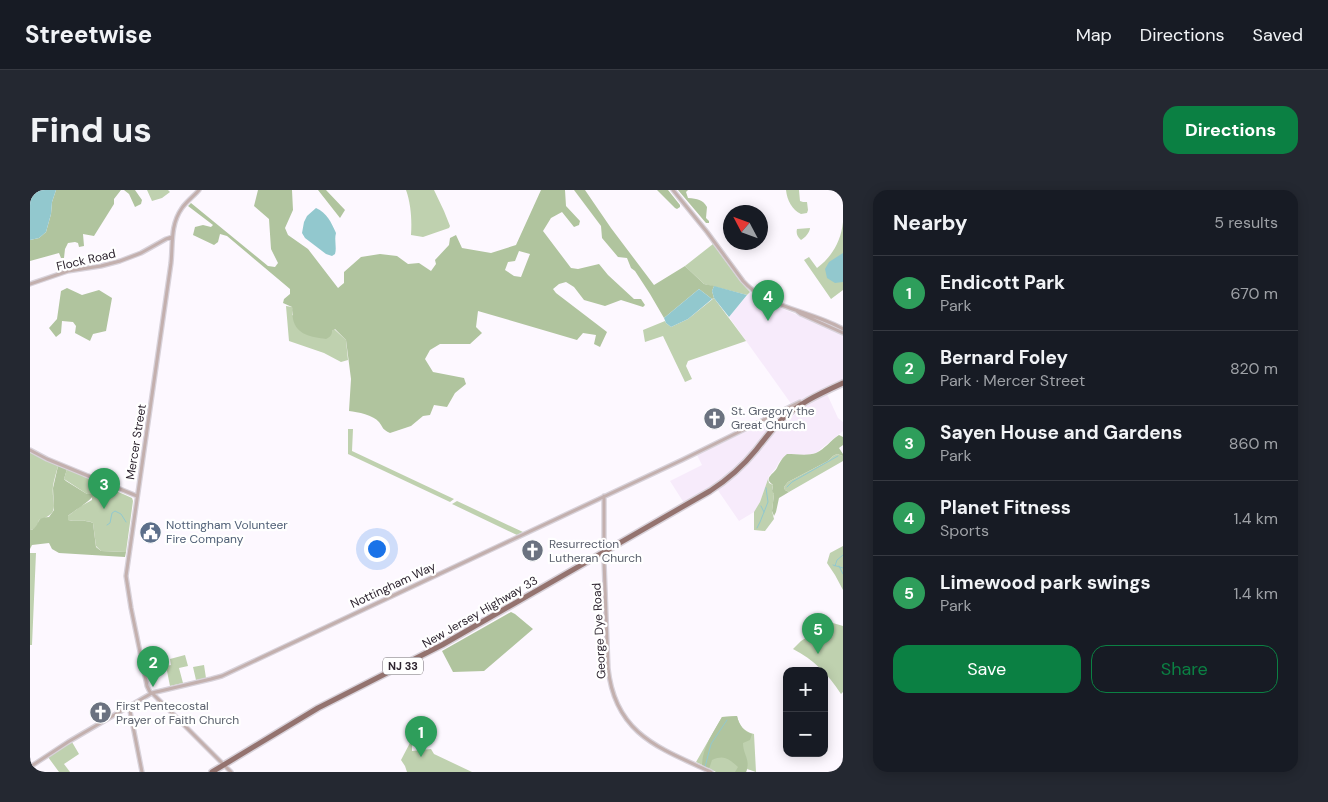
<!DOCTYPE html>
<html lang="en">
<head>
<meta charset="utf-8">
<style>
  :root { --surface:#171b24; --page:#242831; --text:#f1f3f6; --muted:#9ea1a6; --line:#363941; --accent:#0b8043 }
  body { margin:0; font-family:"DM Sans",sans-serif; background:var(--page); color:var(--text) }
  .controls { position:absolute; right:15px; bottom:15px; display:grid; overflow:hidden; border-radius:10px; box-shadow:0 2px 12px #0003 }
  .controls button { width:45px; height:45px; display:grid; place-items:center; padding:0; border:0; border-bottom:1px solid var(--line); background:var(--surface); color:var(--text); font:25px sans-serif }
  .compass { position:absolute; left:693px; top:15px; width:45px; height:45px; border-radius:50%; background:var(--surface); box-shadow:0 2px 12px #0003; rotate:311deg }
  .you { position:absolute; left:346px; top:358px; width:18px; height:18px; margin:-12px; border:4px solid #fff; border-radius:50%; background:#1a73e8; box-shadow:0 0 0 8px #1a73e833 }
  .badge { display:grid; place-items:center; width:32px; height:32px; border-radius:50%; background:var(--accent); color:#fff; font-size:16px; font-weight:700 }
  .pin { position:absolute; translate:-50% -41px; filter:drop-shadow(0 1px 2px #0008) }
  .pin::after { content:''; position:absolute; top:26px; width:18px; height:15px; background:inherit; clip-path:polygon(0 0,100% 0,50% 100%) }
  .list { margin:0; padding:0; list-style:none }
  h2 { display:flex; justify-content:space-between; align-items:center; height:65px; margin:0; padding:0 20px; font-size:21px }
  h2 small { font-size:16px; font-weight:400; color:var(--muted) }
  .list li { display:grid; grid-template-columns:32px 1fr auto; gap:15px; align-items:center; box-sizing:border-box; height:75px; padding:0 20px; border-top:1px solid var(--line) }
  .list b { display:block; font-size:19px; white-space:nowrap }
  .list p { margin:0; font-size:16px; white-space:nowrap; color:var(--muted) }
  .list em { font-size:16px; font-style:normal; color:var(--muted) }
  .actions { display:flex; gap:10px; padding:15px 20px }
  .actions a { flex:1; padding:11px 0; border:1px solid var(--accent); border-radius:15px; text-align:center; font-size:18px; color:var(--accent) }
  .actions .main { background:var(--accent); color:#fff }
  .map { position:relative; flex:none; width:813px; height:582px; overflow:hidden; border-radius:15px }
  header { display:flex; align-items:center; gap:30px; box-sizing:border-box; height:70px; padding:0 25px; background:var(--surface); border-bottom:1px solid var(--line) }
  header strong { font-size:24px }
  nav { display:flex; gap:28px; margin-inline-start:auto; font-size:18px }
  .intro { display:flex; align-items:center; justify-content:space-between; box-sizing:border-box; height:120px; padding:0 30px }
  h1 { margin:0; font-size:35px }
  .button { padding:12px 22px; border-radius:15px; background:var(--accent); color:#fff; font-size:18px; font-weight:700 }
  main { display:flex; gap:30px; padding:0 30px }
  aside { flex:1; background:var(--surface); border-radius:15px; box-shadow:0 2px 12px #0003 }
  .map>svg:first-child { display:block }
</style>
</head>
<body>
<header>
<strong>Streetwise</strong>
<nav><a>Map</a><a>Directions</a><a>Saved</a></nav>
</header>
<div class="intro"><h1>Find us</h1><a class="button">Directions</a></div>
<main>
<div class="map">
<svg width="813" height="582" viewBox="0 0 813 582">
  <rect width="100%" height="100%" fill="#fdf8ff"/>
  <path fill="#f7ebfb" d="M720,102L737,112L800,139L813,146V190L762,215L699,127Z
    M797,204L808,228L813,232V241L786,263L776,265L757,264L749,272L746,278L739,286L730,312L724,322L709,331L687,299L721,271L744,243L764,225L782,212Z
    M736,232L740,233V238L707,277L685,295L654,313L640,291L672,275L667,265Z"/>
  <path fill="#bfd1af" d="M117,0H138L140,2L132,8L122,11Z
    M376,0H404L414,21L420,36L419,38L393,47L381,45C382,30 381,14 376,0Z
    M756,0H769L770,11L773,12H777L778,20L777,23L771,24C762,20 757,10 756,0Z
    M813,32V100L801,109L774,70L779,67L787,78C802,67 811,51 813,32Z
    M780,38C780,42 775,48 771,50C767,47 766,43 767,39Z
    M683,54L710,91L720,102L717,105L674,94L655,76Z
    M684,108L716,151L658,171L656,176L662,189L655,192L633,146L615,152L613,140L635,131L636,133L641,137L658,129Z
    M256,116L262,117L263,120L262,125L302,141L304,139L316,150L318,170L311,172L294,163L259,151Z
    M318,239H323L322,261L424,309L420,312L318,264Z
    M0,262L28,276C26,283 24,290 23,296C21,314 32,323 9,330L7,337L2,340L0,339Z
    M807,264L813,266V271L759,302L755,300L754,297L758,292L798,271L803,266Z
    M37,279L102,308L103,311L96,362L71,361L66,356L63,333C56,329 47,332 38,330V326L51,316L62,310V304H57L34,289Z
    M738,289L739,293L743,295L742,300L744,304L742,321L744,329L735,341L724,340V322L730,312Z
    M427,311L493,342L487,345L422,314Z
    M813,356V400L805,385L797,373L800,363Z
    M0,363H6L2,455H0Z
    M803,433L813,436V502L811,504C798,484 784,470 763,459L771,451L782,444L787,449L799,448Z
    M155,465L158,476L149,478L153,493L140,496L136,476L141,475L140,469Z
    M174,475L176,488L166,490L163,477Z
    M707,526C709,535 714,542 724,544L726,582L717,579L716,582H686L666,572L692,527Z
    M382,549V561L401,559L404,564L442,582H377L375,576L371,570Z
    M42,552L49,564L34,574L40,582H29L18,567Z"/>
  <path fill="#b0c49e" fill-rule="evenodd" d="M26,0H91L84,9V14L64,46L53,44L54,56L49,57L48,53L45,52L38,53L35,59L34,68H31L29,63L0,71V50L9,48L16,42L21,24L22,12Z
    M94,0H105L112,10L111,14L105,17L99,4Z
    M228,0H262L263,20L255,38L258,45L278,59L308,98L314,93V82L331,67L350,64L367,66L378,74L389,73L401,81L406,74L405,70L419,55L420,48L426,45L432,58L461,63L486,55L511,0H535L536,16L550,31L549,35L544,37L532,22L521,28L513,41L541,78L548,79L569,74L578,85L604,109H611L615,115L613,117L591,110L575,116L554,110L544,97L536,92L529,94L523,99L526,103L577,142L570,157L564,154L566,145L553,143L547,150L448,121L446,137L452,143L440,154H410L400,160L395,169L403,182L434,188L436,194L425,203L417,217L404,215L400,225L393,226L381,236L360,243C352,239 354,239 349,232C343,225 328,222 319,221L321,189L316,150L305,139L302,141C302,145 300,147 296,149C282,147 266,145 263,129C262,125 263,121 262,117L253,113L254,109L260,104V99L197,46L190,44L188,52L184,55L163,45L165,37L173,35L181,37L183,35L158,16L161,13L238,76L245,77L248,73L241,59L239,29L224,16ZM489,61L500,64L491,87L484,86L475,80L478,72L485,71Z
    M288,0H296L315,20L310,28Z
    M544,0H555L581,38L624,95L655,76L674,94L684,96L682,101L684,108L682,109L669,99L634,128L620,104L605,81L601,78L597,68L588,67L572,48L571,36Z
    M627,0H638L650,15V17L647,19L645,18Z
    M648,0H658L656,2L658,8C668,9 672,9 677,17L676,28L679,31V33H676Z
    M37,98L52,105L69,100L82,108L76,141L63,144L60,151L45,143L46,136L43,132L32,131L31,143L26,147L19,138L27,129L31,101Z
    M809,245L813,247V255L809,258L813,264V266L807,264L803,266L798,271L758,292L754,297L755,300L759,302L749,308L746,322L744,326L742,321L744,304L742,301L743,295C733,288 743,285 747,278C750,272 752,268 757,264C766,264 778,266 786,263C795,259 801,250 809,245Z
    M28,276L37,279L34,289L36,291L57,304H62L63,306C59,312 45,320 38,326V330C46,332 55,329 63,333L66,357L71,361L96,362L95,367L29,363L22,359L19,353L2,355L0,359V339L2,340C12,333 4,328 19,327L24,320L23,298Z
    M481,422L485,424L503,439L454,481L423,482L412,461Z
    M707,526C709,535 713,541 722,544L720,550L713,553C713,565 721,569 716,582H705L708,577C698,568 694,565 682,570L679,579L672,576C672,558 683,543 692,527Z"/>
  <path fill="#92c8ce" d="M0,0H26L22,12L21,24L16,42L9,48L0,50Z
    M286,18C297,23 301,32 306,43C304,50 307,57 305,64L302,66L296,64L275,48L272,43L274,32L277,26Z
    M813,63V92L805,93L797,88L795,79L799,72Z
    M684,96L717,105L699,127L684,108L682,101Z
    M669,99L682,109L658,129L641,137L636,133L634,128Z"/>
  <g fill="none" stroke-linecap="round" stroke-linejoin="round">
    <path stroke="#92c8ce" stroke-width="1" d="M757,297L762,292L808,266
      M731,316L734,322
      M77,335L80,333L82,323L85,321L91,324L96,332
      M727,338L730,332L738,312L736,298
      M803,375L813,378
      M805,376L807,370L813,365
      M809,376L813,384
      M675,577L681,554L697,530"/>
    <defs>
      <path id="minor" d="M169,0C164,6 157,11 152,18C140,35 143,54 141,73L96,386L101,418L117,496L120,502L122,503L201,582
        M643,0L677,42L713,91C737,118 782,121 813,139
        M0,94L38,81L71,76L90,71L111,63L136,49L142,47
        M767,121L771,124L813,143
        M736,230H740L746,235
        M0,260L17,269L107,306
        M574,306V371L578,478C585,544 629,558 681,582
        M99,516L112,582
        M0,577L38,552L122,503L181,489L192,486L652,270L770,212"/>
      <path id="major" d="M182,582L288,518L412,455L680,301C697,290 713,276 726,260C733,251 740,242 748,233C767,214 789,204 813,193"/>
    </defs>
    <use href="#minor" stroke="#d8d2da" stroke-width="5.5"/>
    <use href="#major" stroke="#d8d2da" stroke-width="8"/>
    <use href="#minor" stroke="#c3b0ae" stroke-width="3"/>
    <use href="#major" stroke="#94736f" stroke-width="5"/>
  </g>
  <defs>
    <symbol id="church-disc" viewBox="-11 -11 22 22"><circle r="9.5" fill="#6b7280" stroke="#fff"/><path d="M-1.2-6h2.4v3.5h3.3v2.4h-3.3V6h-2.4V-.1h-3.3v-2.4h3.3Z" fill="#fff"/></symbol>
    <symbol id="civic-disc" viewBox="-11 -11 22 22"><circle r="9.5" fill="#5c6f8a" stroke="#fff"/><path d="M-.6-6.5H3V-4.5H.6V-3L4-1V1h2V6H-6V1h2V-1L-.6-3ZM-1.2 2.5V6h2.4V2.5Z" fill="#fff"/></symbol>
  </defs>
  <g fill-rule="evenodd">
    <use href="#church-disc" x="672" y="216" width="25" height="25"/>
    <use href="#civic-disc" x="108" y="330" width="25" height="25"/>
    <use href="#church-disc" x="490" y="348" width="25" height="25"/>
    <use href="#church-disc" x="58" y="510" width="25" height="25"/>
  </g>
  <g text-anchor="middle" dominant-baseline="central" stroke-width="4.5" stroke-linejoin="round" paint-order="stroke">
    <rect fill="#fff" stroke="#6d666e" stroke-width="1" x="353" y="467.5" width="40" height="17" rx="4"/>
    <g font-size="11" font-weight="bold" fill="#2e2530">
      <text x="373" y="476">NJ 33</text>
    </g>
    <g font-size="12" fill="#2e2530" stroke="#fff">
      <text transform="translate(56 70) rotate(-13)">Flock Road</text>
      <text transform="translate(106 252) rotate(-81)">Mercer Street</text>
      <text transform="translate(363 395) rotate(-25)">Nottingham Way</text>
      <text transform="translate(450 422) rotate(-30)">New Jersey Highway 33</text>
      <text transform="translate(569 441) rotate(-93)">George Dye Road</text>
    </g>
    <g font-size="12" fill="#5b616d" stroke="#fff" text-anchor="start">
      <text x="701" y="221">St. Gregory the<tspan x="701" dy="14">Great Church</tspan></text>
      <text x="519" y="354">Resurrection<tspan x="519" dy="14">Lutheran Church</tspan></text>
      <text x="86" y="516">First Pentecostal<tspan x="86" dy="14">Prayer of Faith Church</tspan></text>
    </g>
    <g font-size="12" fill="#4e5e75" stroke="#fff" text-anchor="start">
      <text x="136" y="335">Nottingham Volunteer<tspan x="136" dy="14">Fire Company</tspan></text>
    </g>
  </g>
</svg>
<div class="controls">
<button>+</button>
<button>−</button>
</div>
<svg class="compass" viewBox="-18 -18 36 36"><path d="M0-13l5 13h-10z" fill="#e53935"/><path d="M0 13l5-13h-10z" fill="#9ea1a6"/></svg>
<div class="you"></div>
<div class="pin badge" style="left:391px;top:567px;background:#2e9e5b">1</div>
<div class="pin badge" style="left:123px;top:497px;background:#2e9e5b">2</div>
<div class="pin badge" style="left:74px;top:319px;background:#2e9e5b">3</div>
<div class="pin badge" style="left:738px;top:131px;background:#2e9e5b">4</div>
<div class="pin badge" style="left:788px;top:464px;background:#2e9e5b">5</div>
</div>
<aside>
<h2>Nearby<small>5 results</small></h2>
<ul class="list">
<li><span class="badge" style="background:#2e9e5b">1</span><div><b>Endicott Park</b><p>Park</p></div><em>670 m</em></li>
<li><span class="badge" style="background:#2e9e5b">2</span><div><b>Bernard Foley</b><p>Park · Mercer Street</p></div><em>820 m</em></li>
<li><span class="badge" style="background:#2e9e5b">3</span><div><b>Sayen House and Gardens</b><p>Park</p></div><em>860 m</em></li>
<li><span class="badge" style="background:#2e9e5b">4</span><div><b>Planet Fitness</b><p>Sports</p></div><em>1.4 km</em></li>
<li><span class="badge" style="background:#2e9e5b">5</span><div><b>Limewood park swings</b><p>Park</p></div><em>1.4 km</em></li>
</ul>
<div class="actions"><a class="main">Save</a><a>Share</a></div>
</aside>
</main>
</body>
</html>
